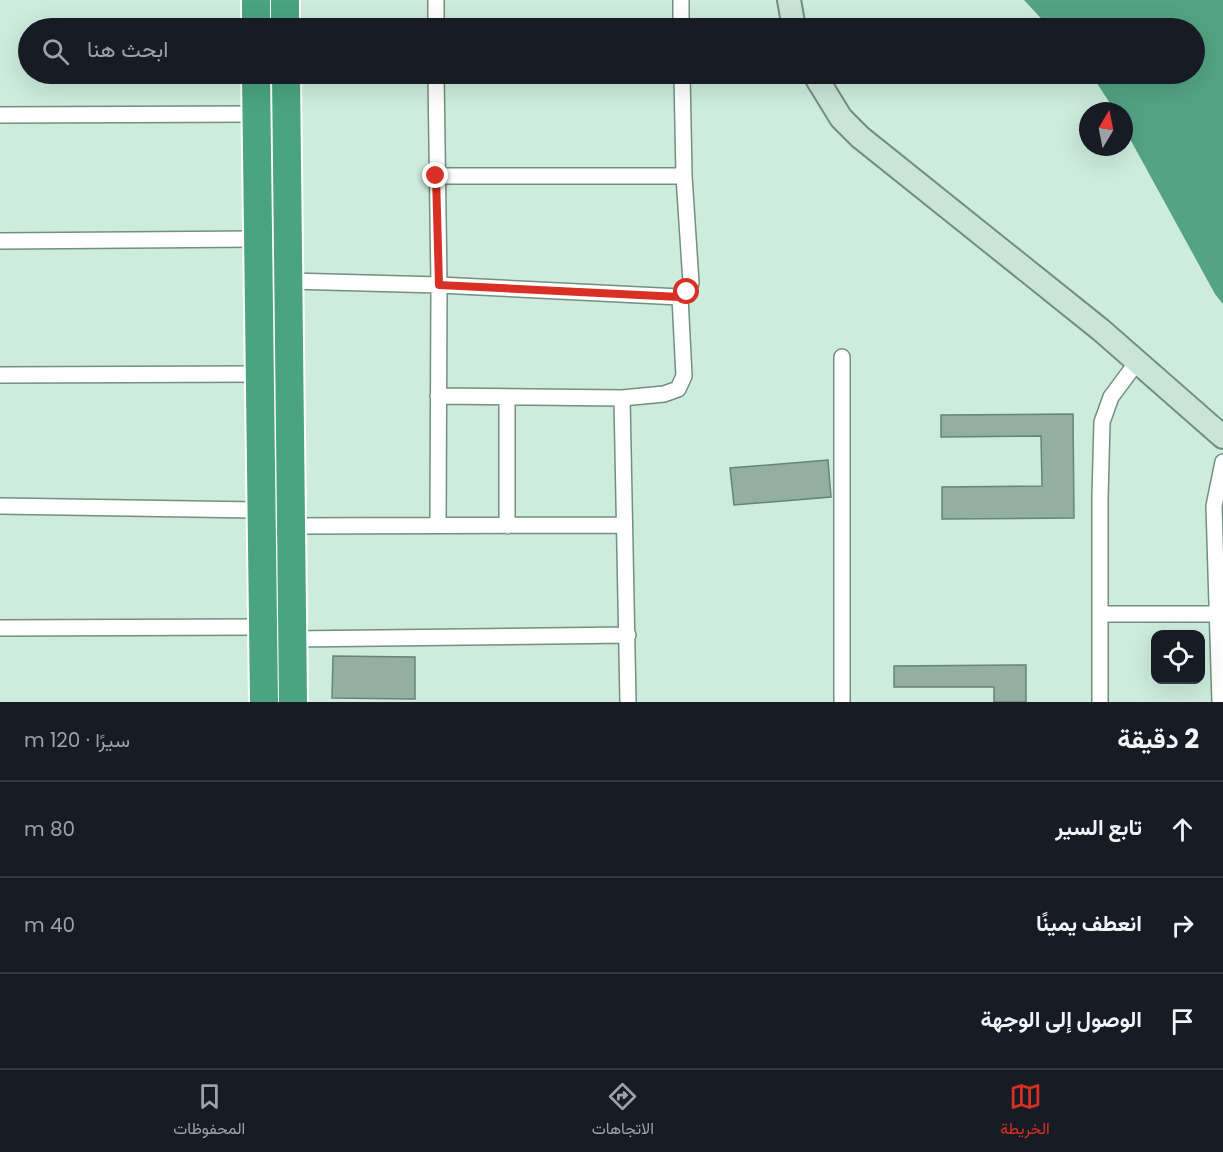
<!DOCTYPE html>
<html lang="ar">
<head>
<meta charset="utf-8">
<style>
  :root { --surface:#171b24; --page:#242831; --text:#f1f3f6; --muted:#9ea1a6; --line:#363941; --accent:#d93025 }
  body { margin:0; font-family:Poppins,Vazirmatn,sans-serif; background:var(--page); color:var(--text); direction:rtl }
  .controls { position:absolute; right:18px; bottom:18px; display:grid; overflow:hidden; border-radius:12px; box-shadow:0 6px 24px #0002 }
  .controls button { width:54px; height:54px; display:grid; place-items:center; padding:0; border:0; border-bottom:2px solid var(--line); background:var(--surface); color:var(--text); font:30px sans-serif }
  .compass { position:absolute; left:1079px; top:102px; width:54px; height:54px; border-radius:50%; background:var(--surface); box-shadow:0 6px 24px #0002; rotate:10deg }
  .stop { position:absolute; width:18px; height:18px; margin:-14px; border:4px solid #d93025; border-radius:50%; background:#fff }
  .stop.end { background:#d93025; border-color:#fff; box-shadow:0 2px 6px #0008 }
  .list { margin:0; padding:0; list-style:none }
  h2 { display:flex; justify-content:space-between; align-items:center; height:78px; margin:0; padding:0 24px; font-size:26px }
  h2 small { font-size:20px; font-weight:400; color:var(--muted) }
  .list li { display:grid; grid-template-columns:39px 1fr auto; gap:18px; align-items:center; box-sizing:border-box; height:96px; padding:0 24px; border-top:2px solid var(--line) }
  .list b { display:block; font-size:22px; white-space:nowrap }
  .list em { font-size:20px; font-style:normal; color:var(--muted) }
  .icon { flex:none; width:33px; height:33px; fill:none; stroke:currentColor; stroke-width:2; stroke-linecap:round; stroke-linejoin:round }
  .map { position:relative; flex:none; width:1223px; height:702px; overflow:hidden; direction:ltr }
  .search { position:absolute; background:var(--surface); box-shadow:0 6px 24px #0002; left:18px; right:18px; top:18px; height:66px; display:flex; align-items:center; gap:15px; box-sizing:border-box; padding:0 21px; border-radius:33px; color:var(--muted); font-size:22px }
  .sheet { height:366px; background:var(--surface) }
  nav { display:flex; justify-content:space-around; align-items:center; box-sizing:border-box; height:84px; border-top:2px solid var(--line); background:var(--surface); font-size:16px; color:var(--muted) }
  nav a { display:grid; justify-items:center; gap:3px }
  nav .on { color:var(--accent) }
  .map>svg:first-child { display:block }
</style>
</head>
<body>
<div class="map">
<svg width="1223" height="702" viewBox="0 0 1223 702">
  <rect width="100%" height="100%" fill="#cdecdd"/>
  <path fill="#54a384" d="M1024,0H1223V304L1215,294L1124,128V111H1115L1091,74H1194V28H1050Z"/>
  <path fill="#92afa1" stroke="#678477" stroke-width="1.5" d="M1073,414L1074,518L942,519V487L1042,486L1041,436L941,437V415Z
    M828,460L831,497L734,505L730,468Z
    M333,656L415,657V699L332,698Z
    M1026,665V702H994V687H894V666Z"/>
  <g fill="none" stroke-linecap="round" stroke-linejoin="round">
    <defs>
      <path id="street" d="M436,0V28
        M681,0V28
        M436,74L439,285L438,525
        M0,115L256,114
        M436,176H684
        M0,241L258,239
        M290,281L439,285L680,297L687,292L691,283L684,176L682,74
        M0,375L259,374
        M438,396L622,398L664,394L678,389L684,376L680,297
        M622,398L628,702
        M0,506L261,510
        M291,526L624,525
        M507,526V397
        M1101,614H1223
        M0,628L263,627
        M292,639L628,635
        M842,702V357
        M1100,702V497L1102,422L1111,397L1137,362
        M1220,702L1214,506L1223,462"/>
      <path id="secondary" d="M789,0L794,28
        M814,74L841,118L860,137L1101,330L1223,437"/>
      <path id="highway" d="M285,0V28
        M256,28V0
        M256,74L264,702
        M286,74L293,702"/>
    </defs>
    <use href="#street" stroke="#728f81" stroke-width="18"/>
    <use href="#secondary" stroke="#728f81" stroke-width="26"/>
    <use href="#highway" stroke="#fff" stroke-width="32"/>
    <use href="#street" stroke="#fff" stroke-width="15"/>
    <use href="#secondary" stroke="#c9e4d9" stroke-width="22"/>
    <use href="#highway" stroke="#4aa481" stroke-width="28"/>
  </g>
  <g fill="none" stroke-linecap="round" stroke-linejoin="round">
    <path stroke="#d93025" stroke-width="8" d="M436,176L439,285L680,297L687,292"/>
  </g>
</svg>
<div class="controls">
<button><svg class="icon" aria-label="locate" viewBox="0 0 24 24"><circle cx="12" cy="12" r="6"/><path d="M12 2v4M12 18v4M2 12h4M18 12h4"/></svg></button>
</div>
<svg class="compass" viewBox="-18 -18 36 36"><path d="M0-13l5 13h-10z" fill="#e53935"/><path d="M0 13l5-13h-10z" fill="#9ea1a6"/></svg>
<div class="stop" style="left:687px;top:292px"></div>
<div class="stop end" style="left:436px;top:176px"></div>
<div class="search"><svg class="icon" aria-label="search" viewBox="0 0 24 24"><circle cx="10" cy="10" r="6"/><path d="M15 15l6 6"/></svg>ابحث هنا</div>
</div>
<section class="sheet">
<h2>2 دقيقة<small>سيرًا · 120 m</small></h2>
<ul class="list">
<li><svg class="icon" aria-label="ahead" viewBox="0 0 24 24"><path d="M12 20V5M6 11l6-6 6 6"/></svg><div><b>تابع السير</b></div><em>80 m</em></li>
<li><svg class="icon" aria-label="right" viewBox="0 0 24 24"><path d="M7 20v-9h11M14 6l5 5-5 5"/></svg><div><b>انعطف يمينًا</b></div><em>40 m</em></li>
<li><svg class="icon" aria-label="arrive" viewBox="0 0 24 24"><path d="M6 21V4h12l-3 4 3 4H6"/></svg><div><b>الوصول إلى الوجهة</b></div></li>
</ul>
</section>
<nav>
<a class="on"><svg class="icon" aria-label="map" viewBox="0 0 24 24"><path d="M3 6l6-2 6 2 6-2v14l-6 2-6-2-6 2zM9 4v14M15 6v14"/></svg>الخريطة</a>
<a><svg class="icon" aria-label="directions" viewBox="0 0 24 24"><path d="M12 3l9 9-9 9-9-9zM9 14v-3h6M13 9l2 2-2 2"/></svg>الاتجاهات</a>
<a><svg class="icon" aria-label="saved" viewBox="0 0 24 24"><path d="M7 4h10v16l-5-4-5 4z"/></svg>المحفوظات</a>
</nav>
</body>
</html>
